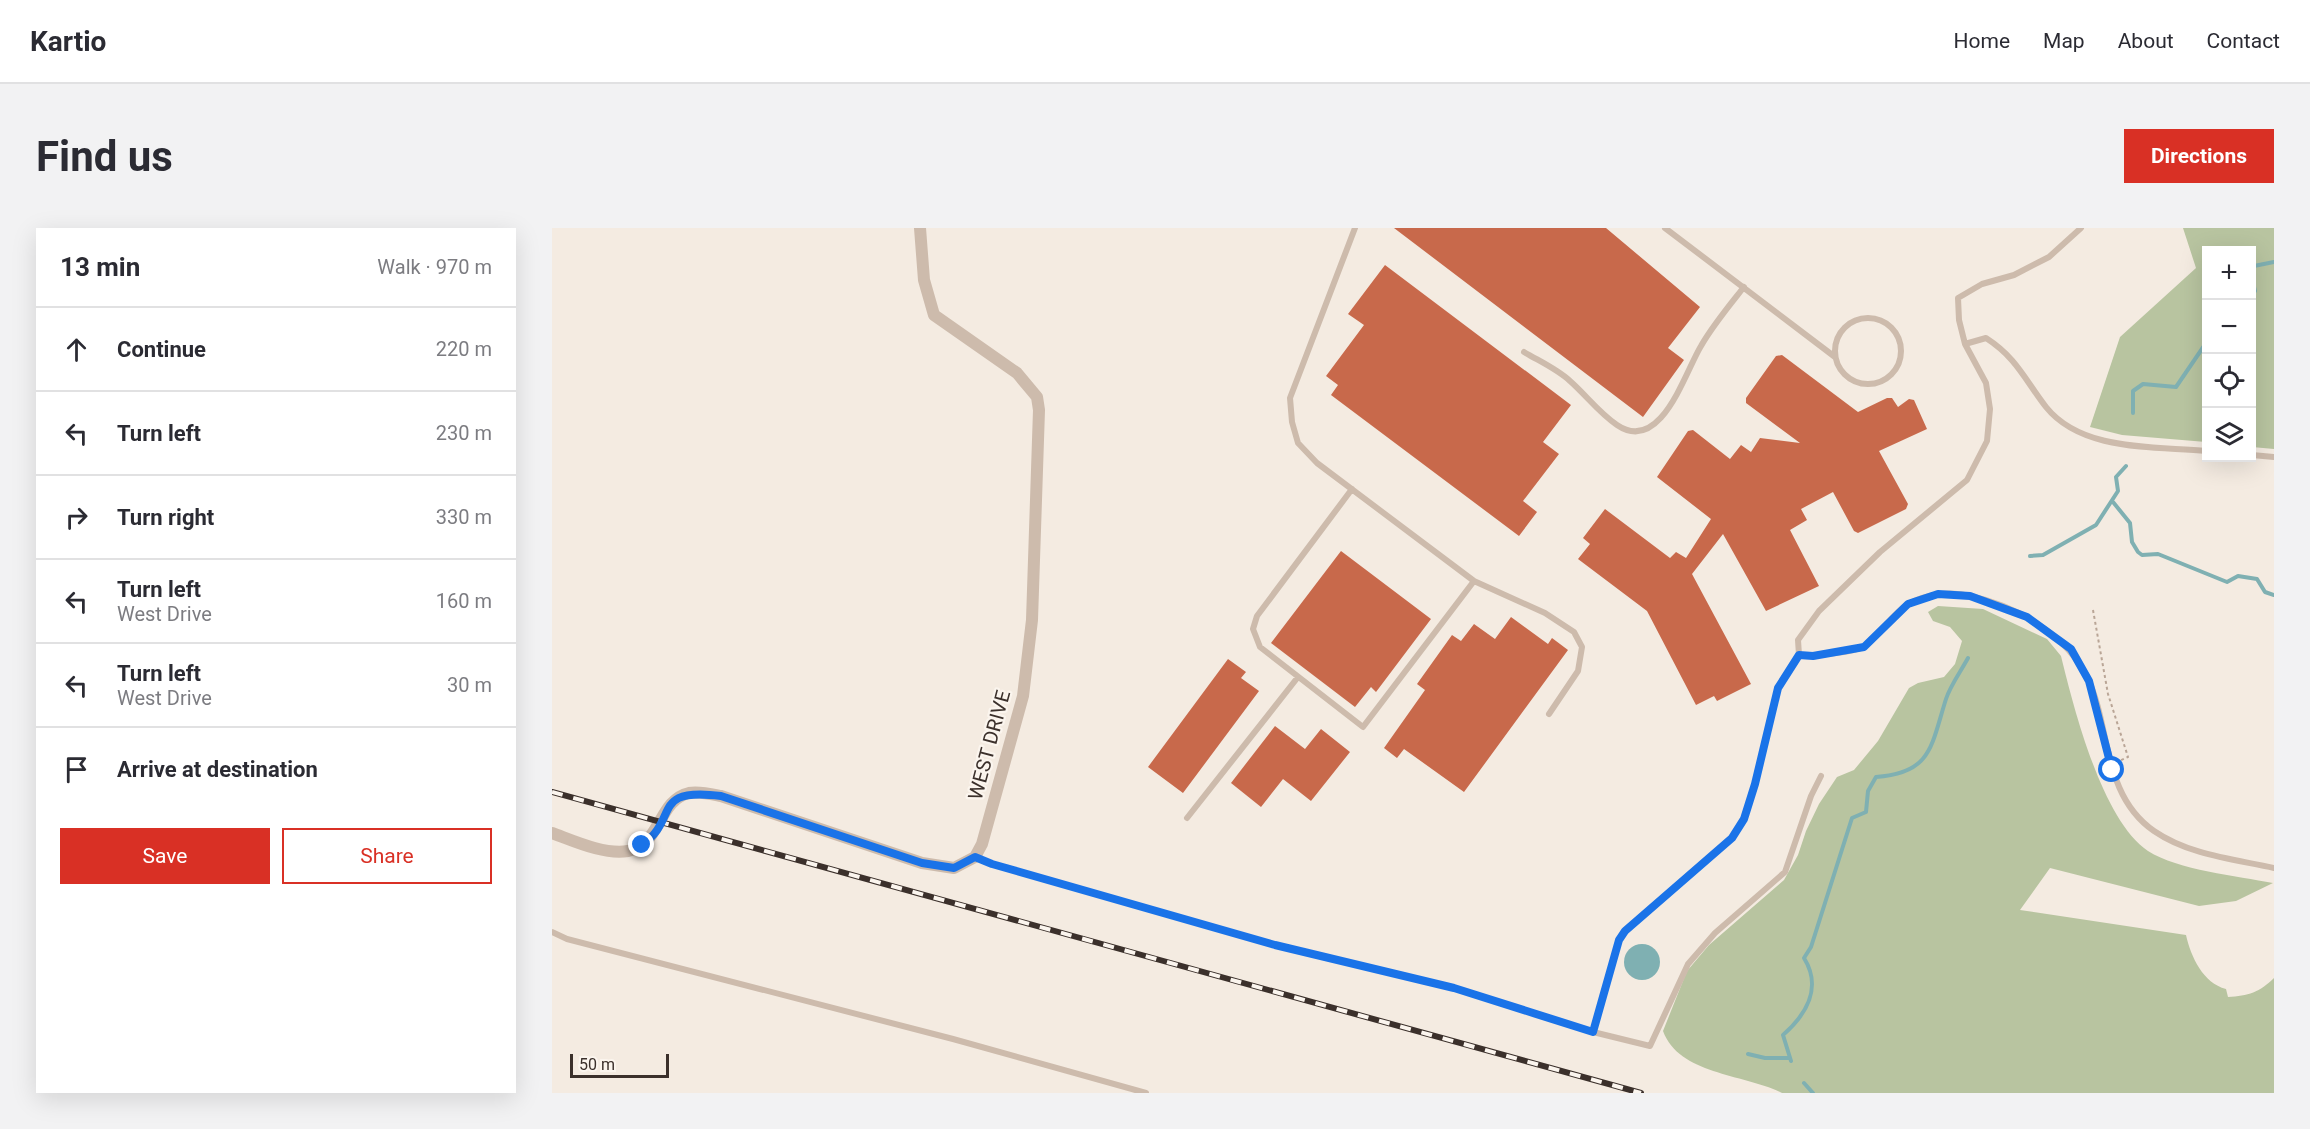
<!DOCTYPE html>
<html lang="en">
<head>
<meta charset="utf-8">
<style>
  :root { --surface:#fff; --page:#f2f2f3; --text:#2b2b33; --muted:#7c7c81; --line:#e1e1e2; --accent:#d93025 }
  body { margin:0; font-family:Roboto,sans-serif; background:var(--page); color:var(--text) }
  .controls { position:absolute; right:18px; top:18px; display:grid; overflow:hidden; border-radius:0px; box-shadow:0 6px 24px #0002 }
  .controls button { width:54px; height:54px; display:grid; place-items:center; padding:0; border:0; border-bottom:2px solid var(--line); background:var(--surface); color:var(--text); font:30px sans-serif }
  .scale { position:absolute; left:18px; bottom:15px; width:99px; box-sizing:border-box; padding-left:6px; border:3px solid #3b302b; border-top:0; font-size:16px; line-height:21px; white-space:nowrap; color:#3b302b; -webkit-text-stroke:4px #fbf5ee; paint-order:stroke }
  .stop { position:absolute; width:18px; height:18px; margin:-14px; border:4px solid #1a73e8; border-radius:50%; background:#fff }
  .stop.end { background:#1a73e8; border-color:#fff; box-shadow:0 2px 6px #0008 }
  .list { margin:0; padding:0; list-style:none }
  h2 { display:flex; justify-content:space-between; align-items:center; height:78px; margin:0; padding:0 24px; font-size:26px }
  h2 small { font-size:20px; font-weight:400; color:var(--muted) }
  .list li { display:grid; grid-template-columns:39px 1fr auto; gap:18px; align-items:center; box-sizing:border-box; height:84px; padding:0 24px; border-top:2px solid var(--line) }
  .list b { display:block; font-size:22px; white-space:nowrap }
  .list p { margin:0; font-size:20px; white-space:nowrap; color:var(--muted) }
  .list em { font-size:20px; font-style:normal; color:var(--muted) }
  .actions { display:flex; gap:12px; padding:18px 24px }
  .actions a { flex:1; padding:14px 0; border:2px solid var(--accent); border-radius:0px; text-align:center; font-size:21px; color:var(--accent) }
  .actions .main { background:var(--accent); color:#fff }
  .icon { flex:none; width:33px; height:33px; fill:none; stroke:currentColor; stroke-width:2; stroke-linecap:round; stroke-linejoin:round }
  .map { position:relative; flex:none; width:1722px; height:865px; overflow:hidden; border-radius:0px }
  header { display:flex; align-items:center; gap:36px; box-sizing:border-box; height:84px; padding:0 30px; background:var(--surface); border-bottom:2px solid var(--line) }
  header strong { font-size:28px }
  nav { display:flex; gap:33px; margin-inline-start:auto; font-size:21px }
  .intro { display:flex; align-items:center; justify-content:space-between; box-sizing:border-box; height:144px; padding:0 36px }
  h1 { margin:0; font-size:42px }
  .button { padding:15px 27px; border-radius:0px; background:var(--accent); color:#fff; font-size:21px; font-weight:700 }
  main { display:flex; gap:36px; padding:0 36px }
  aside { flex:1; background:var(--surface); border-radius:0px; box-shadow:0 6px 24px #0002 }
  .map>svg:first-child { display:block }
</style>
</head>
<body>
<header>
<strong>Kartio</strong>
<nav><a>Home</a><a>Map</a><a>About</a><a>Contact</a></nav>
</header>
<div class="intro"><h1>Find us</h1><a class="button">Directions</a></div>
<main>
<aside>
<h2>13 min<small>Walk · 970 m</small></h2>
<ul class="list">
<li><svg class="icon" aria-label="ahead" viewBox="0 0 24 24"><path d="M12 20V5M6 11l6-6 6 6"/></svg><div><b>Continue</b></div><em>220 m</em></li>
<li><svg class="icon" aria-label="left" viewBox="0 0 24 24"><path d="M17 20v-9H6M10 6l-5 5 5 5"/></svg><div><b>Turn left</b></div><em>230 m</em></li>
<li><svg class="icon" aria-label="right" viewBox="0 0 24 24"><path d="M7 20v-9h11M14 6l5 5-5 5"/></svg><div><b>Turn right</b></div><em>330 m</em></li>
<li><svg class="icon" aria-label="left" viewBox="0 0 24 24"><path d="M17 20v-9H6M10 6l-5 5 5 5"/></svg><div><b>Turn left</b><p>West Drive</p></div><em>160 m</em></li>
<li><svg class="icon" aria-label="left" viewBox="0 0 24 24"><path d="M17 20v-9H6M10 6l-5 5 5 5"/></svg><div><b>Turn left</b><p>West Drive</p></div><em>30 m</em></li>
<li><svg class="icon" aria-label="arrive" viewBox="0 0 24 24"><path d="M6 21V4h12l-3 4 3 4H6"/></svg><div><b>Arrive at destination</b></div></li>
</ul>
<div class="actions"><a class="main">Save</a><a>Share</a></div>
</aside>
<div class="map">
<svg width="1722" height="865" viewBox="0 0 1722 865">
  <rect width="100%" height="100%" fill="#f4ebe1"/>
  <path fill="#b8c4a0" d="M1631,0H1722V221L1700,219V22H1654V214L1570,207L1538,199L1568,109L1644,40Z
    M1386,378L1431,381L1495,411L1509,428C1522,481 1550,592 1596,623C1626,642 1685,648 1721,655L1684,673L1647,678L1498,640L1468,682L1634,707C1639,729 1651,755 1674,761L1676,769C1696,768 1708,764 1722,750V865H1230C1193,846 1127,847 1111,803L1135,743L1157,717L1232,652L1246,627L1254,603L1267,576L1285,549L1302,542L1326,513L1357,460L1366,455L1392,449L1403,436L1410,413L1398,399L1381,393L1376,384Z"/>
  <path fill="#7fb0b2" d="M1072 734a18 18 0 1 1 36 0a18 18 0 1 1-36 0Z"/>
  <g fill="none" stroke-linecap="round" stroke-linejoin="round">
    <path stroke="#7fb0b2" stroke-width="4" d="M1700,50L1702,38L1722,34
      M1700,50L1703,63L1700,66
      M1581,185V163L1591,156L1624,159L1654,115
      M1561,274L1578,295L1580,314L1586,324L1590,327L1606,326L1675,354L1686,348L1705,351L1713,364L1722,367
      M1478,328L1491,327L1544,297L1566,263L1564,249L1574,238
      M1196,826L1213,830H1237
      M1239,833L1231,807C1255,786 1270,759 1252,730L1259,719L1300,590L1314,584L1316,563L1324,549C1380,545 1379,518 1394,471C1398,458 1409,443 1416,430
      M1252,855L1261,865"/>
  </g>
  <path fill="#c8694b" d="M842,0H1054L1148,79L1116,120L1132,132L1091,189Z
    M833,37L1019,177L991,214L1007,226L971,273L985,284L967,308L779,167L786,157L774,148L812,97L796,86Z
    M1230,127L1306,184L1335,170H1340L1346,179L1357,171L1362,172L1375,201L1327,223L1356,276L1354,281L1306,305L1302,303L1281,264L1249,281L1255,292L1238,302L1267,358L1214,383L1171,306L1140,346L1199,456L1165,473L1162,468L1144,477L1095,383L1026,331L1038,316L1031,310L1053,281L1118,330L1124,324L1134,330L1159,291L1105,249L1136,203L1141,202L1178,231L1189,217L1199,224L1208,210L1248,215L1194,175V170L1224,128Z
    M789,323L879,391L824,464L819,459L803,479L719,415Z
    M959,389L996,416L1000,410L1016,422L912,564L852,521L845,530L832,520L873,462L865,456L900,407L909,413L922,396L943,411Z
    M676,431L694,444L689,450L707,463L631,565L596,539Z
    M723,498L753,521L769,501L798,524L759,573L731,551L709,579L679,555Z"/>
  <g fill="none" stroke-linecap="round" stroke-linejoin="round">
    <path stroke="#b9a596" stroke-width="2" stroke-dasharray="3 3" stroke-linecap="butt" d="M1541,382L1556,466L1576,529L1567,533"/>
    <path stroke="#cdbbac" stroke-width="6" d="M1113,0L1283,129
      M1529,0L1497,29L1462,47L1430,56L1406,70L1407,92L1413,116L1434,155L1438,181L1435,213L1415,252L1328,324L1267,383L1246,412L1247,427C1261,428 1303,425 1314,417C1329,406 1340,386 1356,376C1373,366 1399,363 1418,368C1465,378 1515,407 1536,451C1559,500 1550,567 1602,603C1637,627 1681,631 1722,640
      M1283 123a33 33 0 1 1 66 0a33 33 0 1 1-66 0Z
      M1413,116L1434,110C1465,130 1473,152 1494,179C1530,224 1603,218 1654,223
      M972,124C987,133 1005,141 1018,153C1034,167 1047,185 1065,197C1109,227 1133,144 1149,118C1161,97 1177,78 1192,59
      M1700,227L1722,229
      M800,261L705,388L701,401L708,419L811,499L922,353L765,235L746,215L740,194L738,170L803,0
      M922,353L993,385L1022,404L1030,419L1026,443L997,486
      M635,590L746,449
      M423,629L440,636L723,717L902,760L1041,804L1098,818L1136,736L1163,705L1233,644L1259,568L1269,548
      M0,704L15,711L401,811L594,865
      M1041,804L1067,712L1073,703L1180,610L1192,591L1203,556L1226,460L1247,427"/>
    <path stroke="#cdbbac" stroke-width="12" d="M0,605C22,613 52,627 76,623C109,617 106,572 137,565C147,563 159,566 169,568L370,635L402,640L423,629L430,616L471,468L480,392L487,182L485,169L465,145L382,87L372,52L368,0"/>
    <defs>
      <path id="rail" d="M0,564L1089,865"/>
    </defs>
    <use href="#rail" stroke="#3b302b" stroke-width="6"/>
    <use href="#rail" stroke="#fbf5ee" stroke-width="4" stroke-dasharray="11" stroke-linecap="butt"/>
  </g>
  <g fill="none" stroke-linecap="round" stroke-linejoin="round">
    <path stroke="#1a73e8" stroke-width="8" d="M90,617C128,590 98,559 169,568L370,635L402,640L423,629L440,636L723,717L902,760L1041,804L1067,712L1073,703L1180,610L1192,591L1203,556L1226,460L1247,427L1261,428L1312,419L1356,376L1386,366L1418,368L1475,389L1519,421L1537,453L1560,542"/>
  </g>
  <g text-anchor="middle" dominant-baseline="central" stroke-width="4.5" stroke-linejoin="round" paint-order="stroke">
    <g font-size="20" fill="#3b302b" stroke="#fbf5ee">
      <text transform="translate(437 517) rotate(-75)">WEST DRIVE</text>
    </g>
  </g>
</svg>
<div class="controls">
<button>+</button>
<button>−</button>
<button><svg class="icon" aria-label="locate" viewBox="0 0 24 24"><circle cx="12" cy="12" r="6"/><path d="M12 2v4M12 18v4M2 12h4M18 12h4"/></svg></button>
<button><svg class="icon" aria-label="layers" viewBox="0 0 24 24"><path d="M12 4l9 5-9 5-9-5zM3 14l9 5 9-5"/></svg></button>
</div>
<div class="scale">50 m</div>
<div class="stop" style="left:1560px;top:542px"></div>
<div class="stop end" style="left:90px;top:617px"></div>
</div>
</main>
</body>
</html>
